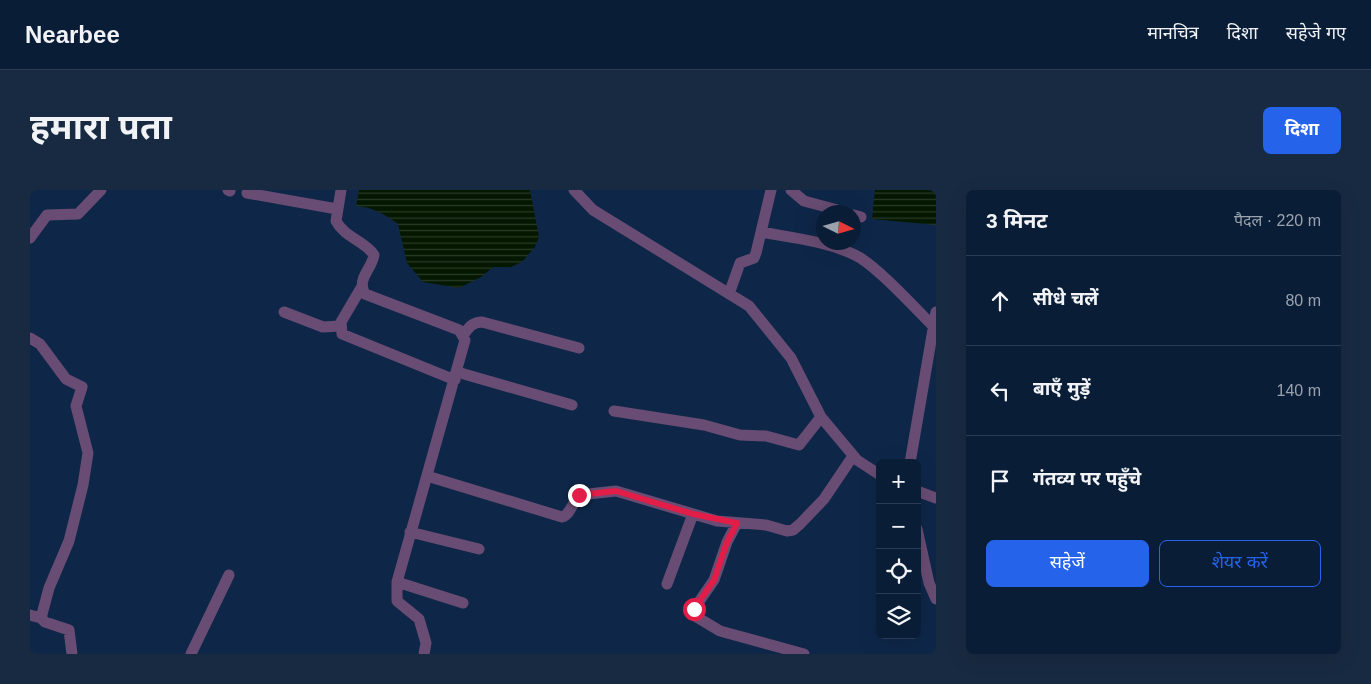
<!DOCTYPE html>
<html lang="hi">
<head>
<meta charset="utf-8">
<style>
  :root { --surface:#0a1d37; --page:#182a42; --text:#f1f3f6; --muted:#99a2ad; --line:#2a3b52; --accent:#2563eb }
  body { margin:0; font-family:Arial,"Noto Sans Devanagari",sans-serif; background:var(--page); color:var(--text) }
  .controls { position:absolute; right:15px; bottom:15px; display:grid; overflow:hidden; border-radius:8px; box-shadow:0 5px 20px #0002 }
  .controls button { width:45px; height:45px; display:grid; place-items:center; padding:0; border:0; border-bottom:1px solid var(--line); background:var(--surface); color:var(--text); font:25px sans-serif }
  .compass { position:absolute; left:786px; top:15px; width:45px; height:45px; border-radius:50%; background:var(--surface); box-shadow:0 5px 20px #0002; rotate:95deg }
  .stop { position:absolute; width:15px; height:15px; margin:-11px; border:4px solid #e11d48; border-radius:50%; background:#fff }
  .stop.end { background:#e11d48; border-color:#fff; box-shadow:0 1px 5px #0008 }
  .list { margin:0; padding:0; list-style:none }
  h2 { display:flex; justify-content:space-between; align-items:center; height:65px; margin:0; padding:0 20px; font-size:21px }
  h2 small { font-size:16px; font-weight:400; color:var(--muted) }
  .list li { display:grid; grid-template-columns:32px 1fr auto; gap:15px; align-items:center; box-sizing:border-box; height:90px; padding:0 20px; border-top:1px solid var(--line) }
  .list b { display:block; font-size:19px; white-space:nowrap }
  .list em { font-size:16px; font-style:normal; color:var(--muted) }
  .actions { display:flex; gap:10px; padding:15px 20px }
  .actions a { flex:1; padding:11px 0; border:1px solid var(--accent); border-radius:8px; text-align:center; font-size:18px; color:var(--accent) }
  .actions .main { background:var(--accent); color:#fff }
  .icon { flex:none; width:28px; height:28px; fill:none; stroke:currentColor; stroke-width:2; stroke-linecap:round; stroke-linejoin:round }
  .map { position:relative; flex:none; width:906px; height:464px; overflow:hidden; border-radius:8px }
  header { display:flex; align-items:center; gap:30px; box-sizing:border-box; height:70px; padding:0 25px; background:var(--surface); border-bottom:1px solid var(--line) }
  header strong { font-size:24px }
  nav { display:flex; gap:28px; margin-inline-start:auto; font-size:18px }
  .intro { display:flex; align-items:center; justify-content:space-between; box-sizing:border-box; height:120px; padding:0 30px }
  h1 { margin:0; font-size:35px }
  .button { padding:12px 22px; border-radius:8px; background:var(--accent); color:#fff; font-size:18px; font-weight:700 }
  main { display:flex; gap:30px; padding:0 30px }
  aside { flex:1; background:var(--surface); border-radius:8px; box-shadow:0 5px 20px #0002 }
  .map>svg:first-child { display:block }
</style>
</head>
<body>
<header>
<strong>Nearbee</strong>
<nav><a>मानचित्र</a><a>दिशा</a><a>सहेजे गए</a></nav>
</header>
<div class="intro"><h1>हमारा पता</h1><a class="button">दिशा</a></div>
<main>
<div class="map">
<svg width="906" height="464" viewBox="0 0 906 464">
  <defs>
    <pattern id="water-rules" width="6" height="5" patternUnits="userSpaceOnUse" patternTransform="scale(1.25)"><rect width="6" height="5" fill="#041800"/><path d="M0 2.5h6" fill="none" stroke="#293a26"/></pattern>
  </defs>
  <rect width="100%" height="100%" fill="#0e2749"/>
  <path fill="url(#water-rules)" d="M329,0H500L509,47L505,57L492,72L481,77H463L451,87L429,98L393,92L377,73L368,34C355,24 342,17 326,16Z
    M845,0H906V35L842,29Z"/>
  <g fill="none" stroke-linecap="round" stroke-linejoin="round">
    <path stroke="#694c73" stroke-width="11" d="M198,0L200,1
      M311,0L306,31C315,48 335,51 344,65C342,79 326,89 335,104L429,140L435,150L367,392V411L389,429L396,453L394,464
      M544,0L563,20L719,116L761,168L791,227L827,270L850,285
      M761,0L774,11L815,22
      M217,3L307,19
      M824,25L831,27
      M731,42C763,48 796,51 825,65C846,75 885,118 903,136
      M0,48L17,25L48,24L71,0
      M331,98L311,132L312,144L425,190
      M699,104L710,73L724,68L726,63L741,0
      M254,122L293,137L310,136
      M433,145C439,138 442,132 452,132L549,158
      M0,148L10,154L36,189L52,197L46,216L58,263L53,295L39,351L19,398L11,428L0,425
      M427,182L542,215
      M584,221L674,235L710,245L736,246L769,255L791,227
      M880,273L906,122
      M397,286L532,327C540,325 543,312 549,305L586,301L687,331L736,335L757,341L763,340L770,334L794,309L823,266
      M887,301L906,308
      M707,333L697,352L684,390L664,419L665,426L690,441L774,464
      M887,339L899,393L906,409
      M380,342L449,359
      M367,392L433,413
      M637,394L663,324
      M11,428L15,432L39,440L42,464
      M161,464L199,385"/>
  </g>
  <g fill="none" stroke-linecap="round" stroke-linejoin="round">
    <path stroke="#e11d48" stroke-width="6" d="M549,305L586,301L663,324L707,333L697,352L684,390L664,419"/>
  </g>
</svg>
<div class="controls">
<button>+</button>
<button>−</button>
<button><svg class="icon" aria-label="locate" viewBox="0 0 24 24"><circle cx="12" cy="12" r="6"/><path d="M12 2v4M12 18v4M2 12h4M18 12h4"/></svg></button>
<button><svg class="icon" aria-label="layers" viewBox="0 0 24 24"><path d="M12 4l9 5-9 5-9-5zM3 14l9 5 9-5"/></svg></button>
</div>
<svg class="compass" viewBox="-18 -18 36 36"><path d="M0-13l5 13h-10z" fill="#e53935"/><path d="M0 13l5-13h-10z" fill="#99a2ad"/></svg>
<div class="stop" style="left:664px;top:419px"></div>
<div class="stop end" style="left:549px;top:305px"></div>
</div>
<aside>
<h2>3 मिनट<small>पैदल · 220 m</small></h2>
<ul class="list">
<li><svg class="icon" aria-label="ahead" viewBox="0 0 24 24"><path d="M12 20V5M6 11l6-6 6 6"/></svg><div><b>सीधे चलें</b></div><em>80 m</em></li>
<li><svg class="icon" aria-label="left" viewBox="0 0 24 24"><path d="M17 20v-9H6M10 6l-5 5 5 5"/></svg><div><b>बाएँ मुड़ें</b></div><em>140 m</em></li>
<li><svg class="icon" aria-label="arrive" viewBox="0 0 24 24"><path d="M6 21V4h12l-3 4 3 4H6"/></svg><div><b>गंतव्य पर पहुँचे</b></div></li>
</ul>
<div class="actions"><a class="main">सहेजें</a><a>शेयर करें</a></div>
</aside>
</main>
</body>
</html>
